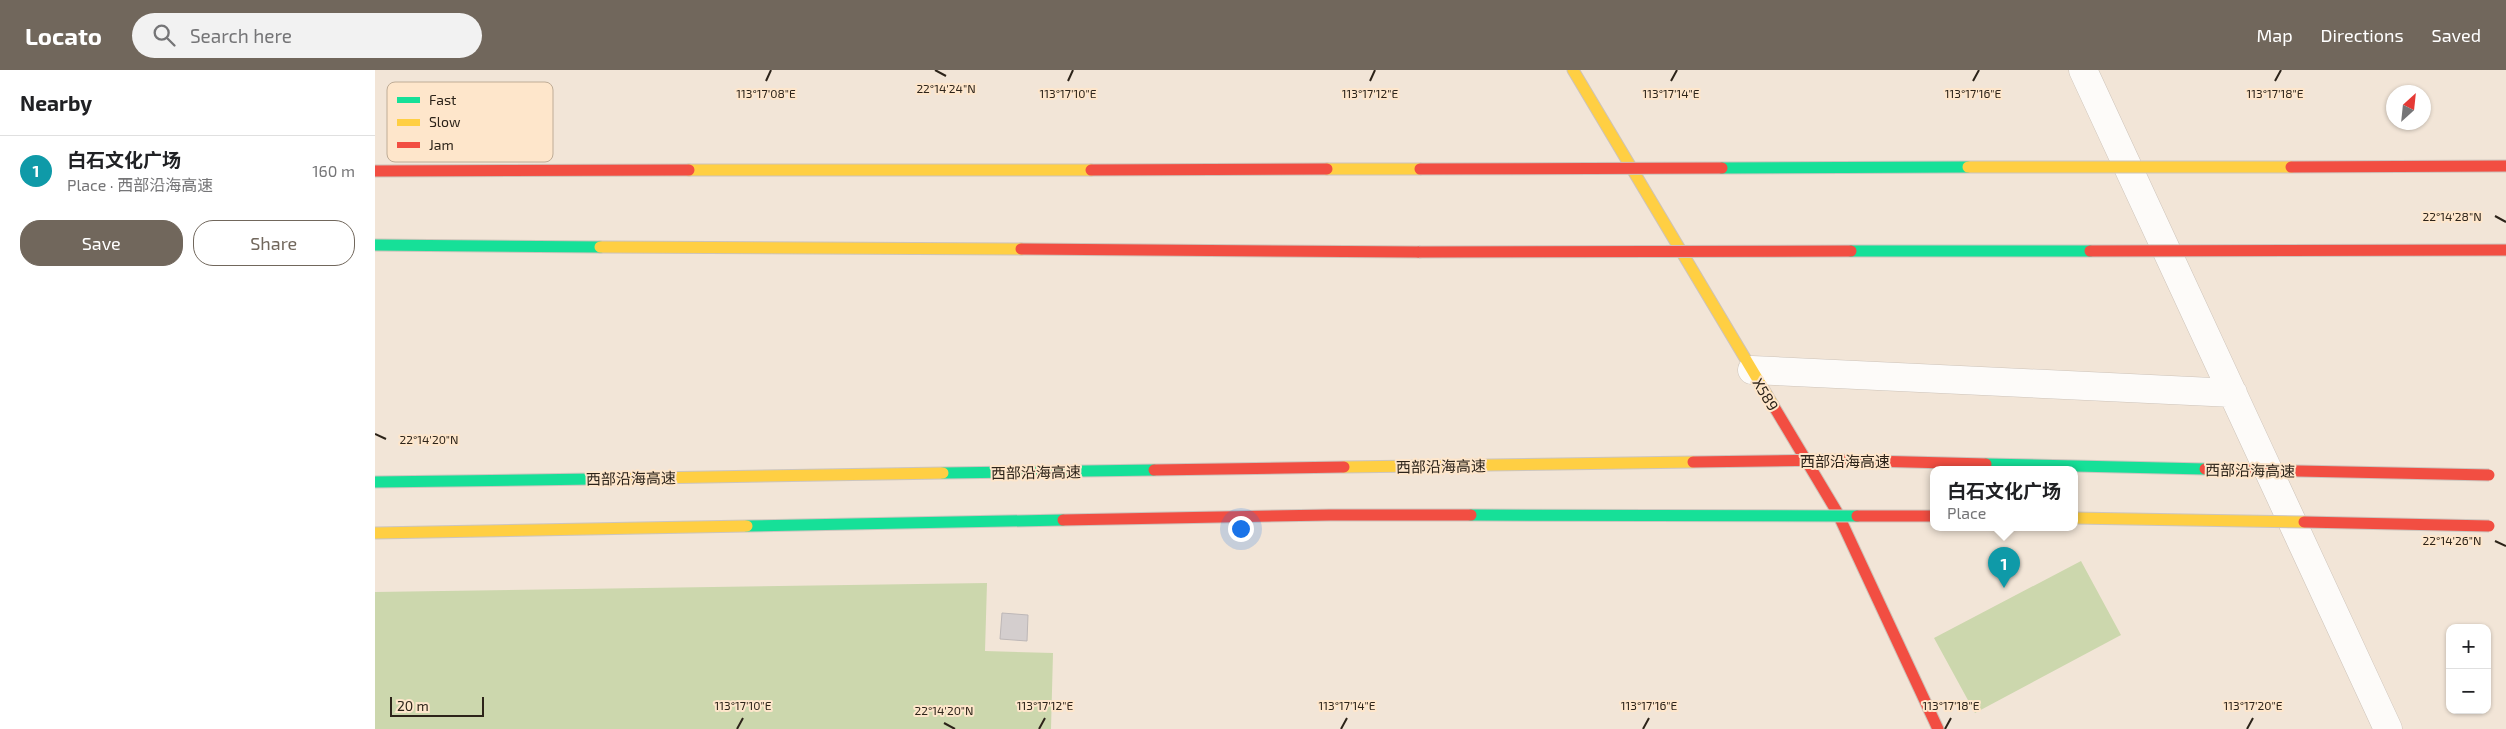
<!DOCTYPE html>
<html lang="en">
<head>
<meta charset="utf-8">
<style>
  :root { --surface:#fff; --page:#f2f2f2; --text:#202124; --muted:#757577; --line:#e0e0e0; --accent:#71675c }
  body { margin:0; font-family:"Exo 2","Noto Sans SC",sans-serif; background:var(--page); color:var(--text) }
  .controls { position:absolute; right:15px; bottom:15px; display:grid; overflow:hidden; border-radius:10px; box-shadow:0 1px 4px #0004 }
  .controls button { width:45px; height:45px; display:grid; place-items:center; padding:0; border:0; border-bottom:1px solid var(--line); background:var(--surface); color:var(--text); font:25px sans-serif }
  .compass { position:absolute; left:2011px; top:15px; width:45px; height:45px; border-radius:50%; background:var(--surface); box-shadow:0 1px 4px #0004; rotate:27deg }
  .scale { position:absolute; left:15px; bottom:12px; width:94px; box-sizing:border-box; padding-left:5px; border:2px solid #2c2319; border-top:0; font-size:14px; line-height:18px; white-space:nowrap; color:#2c2319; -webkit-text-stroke:4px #fee6cb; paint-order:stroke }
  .you { position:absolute; left:865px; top:458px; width:18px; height:18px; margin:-12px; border:4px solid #fff; border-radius:50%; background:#1a73e8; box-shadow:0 0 0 8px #1a73e833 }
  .badge { display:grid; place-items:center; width:32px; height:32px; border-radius:50%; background:var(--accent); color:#fff; font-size:16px; font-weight:700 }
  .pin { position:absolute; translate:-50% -41px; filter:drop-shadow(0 1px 2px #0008) }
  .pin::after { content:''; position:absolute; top:26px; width:18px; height:15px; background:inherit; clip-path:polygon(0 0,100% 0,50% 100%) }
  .popup { position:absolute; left:1555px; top:396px; width:148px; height:65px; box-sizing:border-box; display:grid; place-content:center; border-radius:10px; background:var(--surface); filter:drop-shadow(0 1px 4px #0005); font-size:16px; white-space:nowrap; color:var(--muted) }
  .popup b { font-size:19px; color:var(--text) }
  .popup::after { content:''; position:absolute; left:50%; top:100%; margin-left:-10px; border:10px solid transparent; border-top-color:var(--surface) }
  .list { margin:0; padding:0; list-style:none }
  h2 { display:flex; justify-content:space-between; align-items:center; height:65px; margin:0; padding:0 20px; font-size:21px }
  h2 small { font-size:16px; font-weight:400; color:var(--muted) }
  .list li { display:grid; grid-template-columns:32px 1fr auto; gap:15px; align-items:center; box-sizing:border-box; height:70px; padding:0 20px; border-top:1px solid var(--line) }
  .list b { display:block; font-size:19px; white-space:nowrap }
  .list p { margin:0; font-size:16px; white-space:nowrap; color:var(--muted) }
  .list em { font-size:16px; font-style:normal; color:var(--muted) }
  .actions { display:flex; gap:10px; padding:15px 20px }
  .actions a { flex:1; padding:11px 0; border:1px solid var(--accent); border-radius:20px; text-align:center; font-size:18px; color:var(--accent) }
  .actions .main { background:var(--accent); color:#fff }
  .icon { flex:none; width:28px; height:28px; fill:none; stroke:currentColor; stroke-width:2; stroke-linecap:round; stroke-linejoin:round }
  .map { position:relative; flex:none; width:2131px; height:659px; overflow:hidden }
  header { display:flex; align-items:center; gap:30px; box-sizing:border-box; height:70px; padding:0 25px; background:var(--accent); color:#fff }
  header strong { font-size:24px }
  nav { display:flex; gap:28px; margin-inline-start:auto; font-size:18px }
  .search { width:350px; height:45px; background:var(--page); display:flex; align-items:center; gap:12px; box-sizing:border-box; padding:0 18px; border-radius:28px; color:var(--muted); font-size:19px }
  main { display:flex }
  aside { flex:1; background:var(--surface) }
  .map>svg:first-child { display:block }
</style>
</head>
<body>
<header>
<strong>Locato</strong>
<div class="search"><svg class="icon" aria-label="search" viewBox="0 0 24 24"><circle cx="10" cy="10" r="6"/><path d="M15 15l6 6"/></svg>Search here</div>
<nav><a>Map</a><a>Directions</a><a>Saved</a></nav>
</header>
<main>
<aside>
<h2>Nearby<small></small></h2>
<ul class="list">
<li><span class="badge" style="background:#0f9aa8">1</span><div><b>白石文化广场</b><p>Place · 西部沿海高速</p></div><em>160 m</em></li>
</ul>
<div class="actions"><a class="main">Save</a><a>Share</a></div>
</aside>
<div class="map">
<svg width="2131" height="659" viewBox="0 0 2131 659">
  <rect width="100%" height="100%" fill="#f2e5d7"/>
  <path fill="#ccd7ad" d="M1706,491L1746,565L1600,643L1559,568Z
    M612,513L610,581L678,583L676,659H0V522Z"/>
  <path fill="#d4cece" stroke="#bdb7b7" d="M627,543L653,545L652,571L625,569Z"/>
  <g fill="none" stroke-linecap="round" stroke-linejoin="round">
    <defs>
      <path id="street" d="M1708,0L2013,659
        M1377,300L1858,323"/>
      <path id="fast" d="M0,175L225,177"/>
      <path id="slow" d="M1198,0L1398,335
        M952,99H1045
        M314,100H716
        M225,177L646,179"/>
      <path id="jam" d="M716,100L952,99
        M0,101L314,100
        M646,179L1044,182
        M1398,335L1462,442L1563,659"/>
    </defs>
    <use href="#street" stroke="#cdc3b9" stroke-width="29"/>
    <use href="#fast" stroke="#cdc3b9" stroke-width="13"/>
    <use href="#slow" stroke="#cdc3b9" stroke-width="13"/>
    <use href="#jam" stroke="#cdc3b9" stroke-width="13"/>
    <use href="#street" stroke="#fdfbf9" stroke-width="28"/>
    <use href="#fast" stroke="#16e098" stroke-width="11"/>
    <use href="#slow" stroke="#ffcf43" stroke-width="11"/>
    <use href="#jam" stroke="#f24e42" stroke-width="11"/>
    <defs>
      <path id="fast-bridge" d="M1347,98L1593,97
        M1476,181H1715
        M1611,394L1830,399
        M568,403L779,400
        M0,412L219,409
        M1096,445L1482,446
        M372,456L688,450"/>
      <path id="slow-bridge" d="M1593,97H1916
        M969,397L1318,392
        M219,409L568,403
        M1699,448L1929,452
        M0,463L372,456"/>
      <path id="jam-bridge" d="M1916,97L2131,96
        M1045,99L1347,98
        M1715,181L2131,180
        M1044,182L1476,181
        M1318,392L1457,390L1611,394
        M1830,399L2114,405
        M779,400L969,397
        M1482,446H1559
        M688,450L955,445H1096
        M1929,452L2114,456"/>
    </defs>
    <use href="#fast-bridge" stroke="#ccc5be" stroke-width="13" stroke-linecap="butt"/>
    <use href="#slow-bridge" stroke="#ccc5be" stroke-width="13" stroke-linecap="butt"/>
    <use href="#jam-bridge" stroke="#ccc5be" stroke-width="13" stroke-linecap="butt"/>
    <use href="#fast-bridge" stroke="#16e098" stroke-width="11"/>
    <use href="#slow-bridge" stroke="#ffcf43" stroke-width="11"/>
    <use href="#jam-bridge" stroke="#f24e42" stroke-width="11"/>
  </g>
  <path fill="none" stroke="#2c2319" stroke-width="2" d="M560,0L571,6M391,11L396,0M693,11L698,0M995,11L1000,0M1296,11L1302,0M1598,11L1604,0M1900,11L1906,0M2120,146L2131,152M0,364L11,369M2120,471L2131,476M569,653L580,659M362,659L368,648M664,659L670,648M966,659L972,648M1268,659L1274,648M1570,659L1576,648M1872,659L1878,648"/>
  <g text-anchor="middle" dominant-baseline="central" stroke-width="4" stroke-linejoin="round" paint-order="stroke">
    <g font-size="15" fill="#2c2319" stroke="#fee6cb">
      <text transform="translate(1391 324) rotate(59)">X589</text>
      <text x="1470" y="391">西部沿海高速</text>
      <text transform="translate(1066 396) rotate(-1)">西部沿海高速</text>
      <text transform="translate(1875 400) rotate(1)">西部沿海高速</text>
      <text transform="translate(661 402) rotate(-1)">西部沿海高速</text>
      <text transform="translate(256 408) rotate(-1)">西部沿海高速</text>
    </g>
  </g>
  <rect x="12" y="12" width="166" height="80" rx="8" fill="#fee6cb" stroke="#bfac96" stroke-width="1"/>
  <rect x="22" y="27" width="23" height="6" fill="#16e098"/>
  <rect x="22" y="49" width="23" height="7" fill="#ffcf43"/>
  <rect x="22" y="72" width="23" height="6" fill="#f24e42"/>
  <g font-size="14" fill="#2c2319">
    <text x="54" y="35">Fast</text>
    <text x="54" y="57">Slow</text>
    <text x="54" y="80">Jam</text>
  </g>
  <g font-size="12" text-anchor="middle" fill="#2c2319" stroke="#fee6cb" stroke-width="4" stroke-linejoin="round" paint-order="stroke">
    <text x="571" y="23">22°14'24"N</text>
    <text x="391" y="28">113°17'08"E</text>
    <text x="693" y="28">113°17'10"E</text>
    <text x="995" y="28">113°17'12"E</text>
    <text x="1296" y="28">113°17'14"E</text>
    <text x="1598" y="28">113°17'16"E</text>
    <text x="1900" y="28">113°17'18"E</text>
    <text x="2077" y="151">22°14'28"N</text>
    <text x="54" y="374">22°14'20"N</text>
    <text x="2077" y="475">22°14'26"N</text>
    <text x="368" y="640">113°17'10"E</text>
    <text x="670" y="640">113°17'12"E</text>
    <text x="972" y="640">113°17'14"E</text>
    <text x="1274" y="640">113°17'16"E</text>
    <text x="1576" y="640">113°17'18"E</text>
    <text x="1878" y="640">113°17'20"E</text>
    <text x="569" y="645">22°14'20"N</text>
  </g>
</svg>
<div class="controls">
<button>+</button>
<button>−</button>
</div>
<svg class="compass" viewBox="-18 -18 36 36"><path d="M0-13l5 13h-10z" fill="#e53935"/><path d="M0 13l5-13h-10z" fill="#757577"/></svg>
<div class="scale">20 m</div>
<div class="you"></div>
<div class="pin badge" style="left:1629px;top:518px;background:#0f9aa8">1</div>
<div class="popup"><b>白石文化广场</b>Place</div>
</div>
</main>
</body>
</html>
